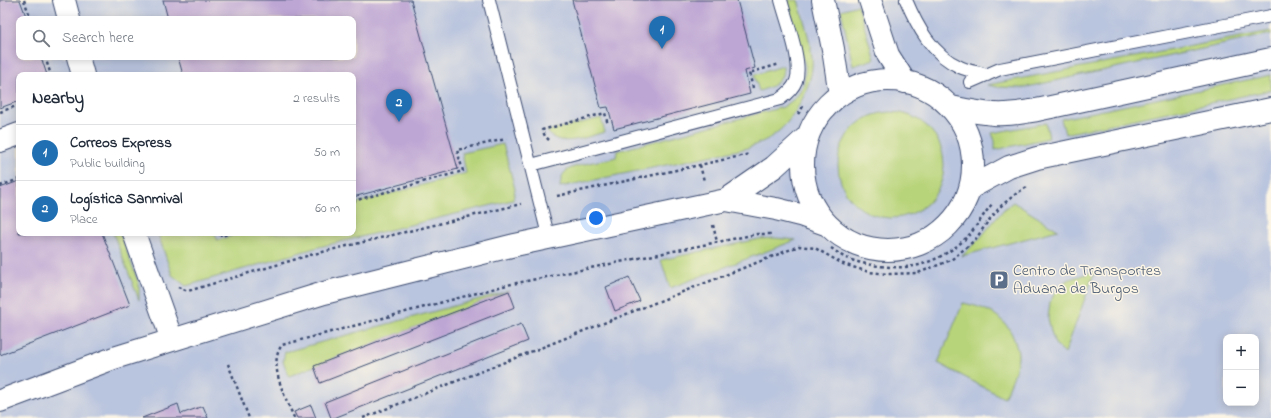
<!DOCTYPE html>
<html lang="en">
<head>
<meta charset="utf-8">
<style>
  :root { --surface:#fff; --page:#f6f6f7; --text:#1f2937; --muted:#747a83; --line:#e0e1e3; --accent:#1f6fb2 }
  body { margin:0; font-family:"Indie Flower",sans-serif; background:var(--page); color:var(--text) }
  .controls { position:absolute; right:12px; bottom:12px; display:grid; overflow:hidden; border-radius:8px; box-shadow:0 2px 10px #0003 }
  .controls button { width:36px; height:36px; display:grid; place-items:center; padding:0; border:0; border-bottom:1px solid var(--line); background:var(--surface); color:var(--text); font:20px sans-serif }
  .you { position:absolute; left:596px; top:218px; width:14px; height:14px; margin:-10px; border:3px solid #fff; border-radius:50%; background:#1a73e8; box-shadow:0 0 0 6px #1a73e833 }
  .badge { display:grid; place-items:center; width:26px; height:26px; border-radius:50%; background:var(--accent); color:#fff; font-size:13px; font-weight:700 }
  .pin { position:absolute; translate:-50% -33px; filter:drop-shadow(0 1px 2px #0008) }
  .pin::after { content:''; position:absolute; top:21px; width:14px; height:12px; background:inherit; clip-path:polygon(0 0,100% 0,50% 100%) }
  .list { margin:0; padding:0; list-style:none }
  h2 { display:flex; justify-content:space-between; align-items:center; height:52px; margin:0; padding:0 16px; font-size:17px }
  h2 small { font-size:13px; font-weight:400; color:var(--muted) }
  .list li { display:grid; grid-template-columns:26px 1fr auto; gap:12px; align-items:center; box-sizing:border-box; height:56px; padding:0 16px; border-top:1px solid var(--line) }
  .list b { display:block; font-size:15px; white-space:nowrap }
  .list p { margin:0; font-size:13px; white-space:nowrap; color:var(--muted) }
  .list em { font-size:13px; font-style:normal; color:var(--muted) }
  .icon { flex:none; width:22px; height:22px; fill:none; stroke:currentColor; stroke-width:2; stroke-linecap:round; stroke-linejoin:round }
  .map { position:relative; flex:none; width:1271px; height:418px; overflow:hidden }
  .search { position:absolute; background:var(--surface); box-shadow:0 2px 10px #0003; left:16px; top:16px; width:340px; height:44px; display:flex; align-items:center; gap:10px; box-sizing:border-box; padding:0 14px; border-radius:8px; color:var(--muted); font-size:15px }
  .panel { position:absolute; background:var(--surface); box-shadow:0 2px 10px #0003; left:16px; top:72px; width:340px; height:164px; border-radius:8px }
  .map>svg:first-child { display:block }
</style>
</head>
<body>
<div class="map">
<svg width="1271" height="418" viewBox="0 0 1271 418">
  <rect width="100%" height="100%" fill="#fcf5e5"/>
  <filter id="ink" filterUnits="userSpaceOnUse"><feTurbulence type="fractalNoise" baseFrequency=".025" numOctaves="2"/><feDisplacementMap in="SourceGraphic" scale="8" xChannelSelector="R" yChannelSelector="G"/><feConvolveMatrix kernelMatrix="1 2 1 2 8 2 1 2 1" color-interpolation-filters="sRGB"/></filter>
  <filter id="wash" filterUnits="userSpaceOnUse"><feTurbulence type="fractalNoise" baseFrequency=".012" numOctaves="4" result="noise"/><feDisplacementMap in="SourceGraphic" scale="16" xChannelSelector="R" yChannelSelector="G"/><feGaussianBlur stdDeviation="0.9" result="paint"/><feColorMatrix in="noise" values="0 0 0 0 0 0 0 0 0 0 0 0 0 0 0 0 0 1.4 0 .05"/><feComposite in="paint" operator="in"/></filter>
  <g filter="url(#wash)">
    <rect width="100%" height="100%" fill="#f5ebd3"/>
    <path fill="#b9c4de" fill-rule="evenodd" d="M0,0H1271V418H0ZM19,19H353V57H19ZM19,75H353V233H19ZM1226,337H1256V403H1226Z"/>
    <path fill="#b8d47a" stroke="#6a826c" d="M788,0H798C803,18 810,38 812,57C815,80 797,115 780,130C771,139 759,143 748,148L560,187C561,182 561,176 565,172C571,165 605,160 616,157L617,151L783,107C800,96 806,88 805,66Z
      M858,5L874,59L853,66L841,10Z
      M1271,31V34L1022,88L998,87L987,85Z
      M783,66C784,82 772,87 759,91L754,75Z
      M1271,75V90L1065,134L1061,119Z
      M838 165a53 53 0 1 1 106 0a53 53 0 1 1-106 0Z
      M601,118L605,132C588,136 559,150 547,131Z
      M1046,123L1049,138L995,150V141L992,133Z
      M503,144L515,189L513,200L315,248L186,286L172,275L158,234L215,233L217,240L243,233H353V204L466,173L462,153Z
      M1013,202L1058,230L962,256L980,238L1004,209Z
      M113,233H120L139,284V300Z
      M774,238L796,240L670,288L661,260L759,239Z
      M1095,271L1065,353L1055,344L1051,331L1048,318L1050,302L1057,289L1067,280Z
      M509,291L289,376L283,361L285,352Z
      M963,303C988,308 1007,317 1015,342C1016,347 1019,352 1018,357C1017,371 1010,385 1004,398L938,363Z"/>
    <g id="blocks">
      <path fill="#bda6d4" d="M0,0H20L27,19H19V57H41L47,75H19V101L0,108Z
        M163,0H411L458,169L353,197V75H183L178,57H353V19H168Z
        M572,0H737L755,68L745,71L750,94L614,129L608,107L601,108Z
        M19,181V233H102L130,305L0,355V188Z
        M629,277L640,301L615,311L606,287Z
        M509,291L515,307L320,383L314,366Z
        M521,324L528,341L334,418H331L325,402Z
        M178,404L181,414L203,406L208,418H142Z
        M311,405L316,418H297L294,412Z"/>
    </g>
  </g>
  <g filter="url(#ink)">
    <use href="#blocks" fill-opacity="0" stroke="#3c4b70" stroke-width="1"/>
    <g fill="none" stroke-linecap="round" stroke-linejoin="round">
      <defs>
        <path id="service" d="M489,0L549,239
          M906,0C917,26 932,55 960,67C968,71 978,72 987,75
          M970,82L1000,69L1271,16
          M531,165L780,99C787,94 793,89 796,81C803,62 786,20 781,0"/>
        <path id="minor" d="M64,0L69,19
          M823,0L833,49L840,95
          M870,0L888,55L905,82
          M78,57L83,75
          M803 165a85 85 0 1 1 170 0a85 85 0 1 1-170 0Z
          M951,107C965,110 980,113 994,114C1014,115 1033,111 1051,107L1271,59
          M0,141L19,134
          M970,188L1009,167L1037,158L1271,109
          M726,200L776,209L800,215L828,225
          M134,233L172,340
          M0,401L114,358L324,293L515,245L726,200L774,167L808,136"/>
      </defs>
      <use href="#service" stroke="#3c4b70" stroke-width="14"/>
      <use href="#minor" stroke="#3c4b70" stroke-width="24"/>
      <path stroke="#3c4b70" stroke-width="2.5" stroke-dasharray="3 3" stroke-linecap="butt" d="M24,0L31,19
        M45,57L51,75
        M753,88L749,73L780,64
        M0,112L19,105
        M798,114L804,105
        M549,140L545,136L542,130L605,113L608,125
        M700,165L704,181
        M0,186L19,179
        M557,196L750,154
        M353,201L463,171L457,150L506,139
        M713,225L717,242
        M220,233L221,236L231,233
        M831,248C836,251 841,256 846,258C865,266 899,270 919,265C937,260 956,249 969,235C978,225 984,213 993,203
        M178,287L188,291L310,255L521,204
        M228,364L249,418
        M294,418C286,397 267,365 282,345L507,285L757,234H772
        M363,418L799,246L815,248L843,264L869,272L888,274L918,273L951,260L975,240L989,220L1002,205L1017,193L1027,187"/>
      <use href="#service" stroke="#fff" stroke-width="12"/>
      <use href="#minor" stroke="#fff" stroke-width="22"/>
    </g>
  </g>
  <defs>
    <symbol id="parking-square" viewBox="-11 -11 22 22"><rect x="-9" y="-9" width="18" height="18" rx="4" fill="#5c6f8a" stroke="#fcf5e5"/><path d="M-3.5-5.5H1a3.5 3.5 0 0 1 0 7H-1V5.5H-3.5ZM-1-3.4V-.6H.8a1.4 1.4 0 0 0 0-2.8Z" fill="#fff"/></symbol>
  </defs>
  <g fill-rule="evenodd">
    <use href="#parking-square" x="988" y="269" width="22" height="22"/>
  </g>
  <g text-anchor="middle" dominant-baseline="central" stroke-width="3" stroke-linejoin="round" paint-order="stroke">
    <g font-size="16" fill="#4e5e75" stroke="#fcf5e5" text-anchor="start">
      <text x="1013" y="271">Centro de Transportes<tspan x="1013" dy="18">Aduana de Burgos</tspan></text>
    </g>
  </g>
</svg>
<div class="controls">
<button>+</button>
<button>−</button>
</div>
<div class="you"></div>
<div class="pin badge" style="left:662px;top:49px">1</div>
<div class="pin badge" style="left:399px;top:122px">2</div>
<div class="search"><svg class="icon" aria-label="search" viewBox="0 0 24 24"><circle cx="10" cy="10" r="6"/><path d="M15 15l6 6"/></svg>Search here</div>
<section class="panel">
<h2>Nearby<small>2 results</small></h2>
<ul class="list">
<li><span class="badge">1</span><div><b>Correos Express</b><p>Public building</p></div><em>50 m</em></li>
<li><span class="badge">2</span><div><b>Logística Sanmival</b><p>Place</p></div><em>60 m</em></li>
</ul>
</section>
</div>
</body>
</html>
